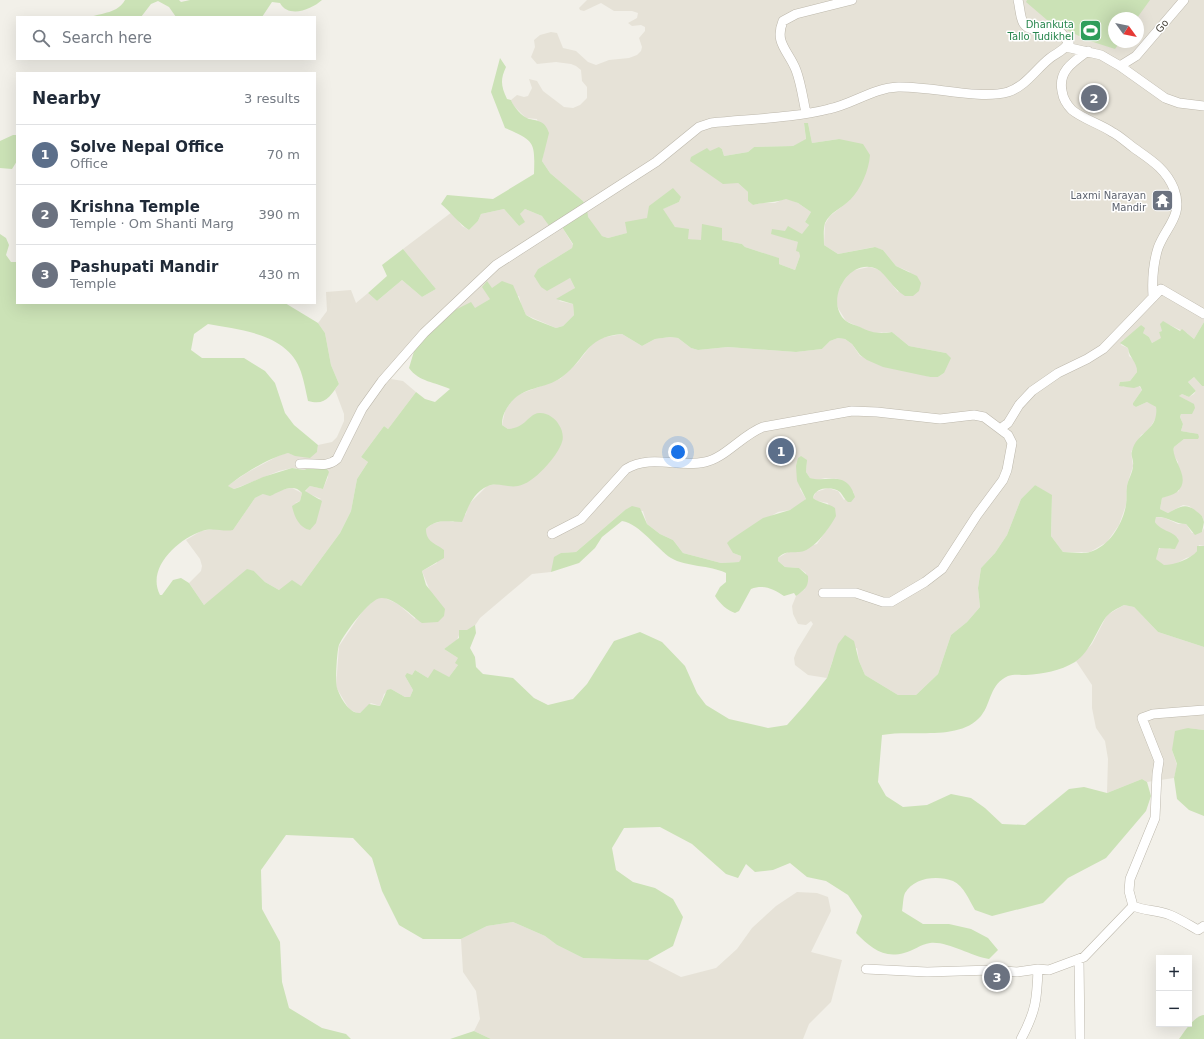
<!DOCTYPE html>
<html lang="en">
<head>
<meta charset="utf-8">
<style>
  :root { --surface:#fff; --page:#f2f2f3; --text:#1f2937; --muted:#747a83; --line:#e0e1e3; --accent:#0b8043 }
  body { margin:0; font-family:"DejaVu Sans",sans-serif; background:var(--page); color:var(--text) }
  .controls { position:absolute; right:12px; bottom:12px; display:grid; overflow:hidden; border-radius:0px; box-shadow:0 4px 16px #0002 }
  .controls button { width:36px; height:36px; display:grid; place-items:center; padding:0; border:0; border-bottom:1px solid var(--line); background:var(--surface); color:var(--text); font:20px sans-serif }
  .compass { position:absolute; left:1108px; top:12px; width:36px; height:36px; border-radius:50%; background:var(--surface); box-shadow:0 4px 16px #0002; rotate:123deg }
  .you { position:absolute; left:678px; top:452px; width:14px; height:14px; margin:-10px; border:3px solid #fff; border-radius:50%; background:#1a73e8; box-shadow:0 0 0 6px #1a73e833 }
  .badge { display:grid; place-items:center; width:26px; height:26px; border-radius:50%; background:var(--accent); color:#fff; font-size:13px; font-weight:700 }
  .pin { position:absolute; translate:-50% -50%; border:2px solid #fff; box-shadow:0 1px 4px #0006 }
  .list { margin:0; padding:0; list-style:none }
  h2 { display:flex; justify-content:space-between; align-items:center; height:52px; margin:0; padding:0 16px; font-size:17px }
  h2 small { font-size:13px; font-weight:400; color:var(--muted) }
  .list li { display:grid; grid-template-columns:26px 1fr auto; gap:12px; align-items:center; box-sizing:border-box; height:60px; padding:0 16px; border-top:1px solid var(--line) }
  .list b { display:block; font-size:15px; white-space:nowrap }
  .list p { margin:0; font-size:13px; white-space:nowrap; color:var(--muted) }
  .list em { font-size:13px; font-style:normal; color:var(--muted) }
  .icon { flex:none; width:22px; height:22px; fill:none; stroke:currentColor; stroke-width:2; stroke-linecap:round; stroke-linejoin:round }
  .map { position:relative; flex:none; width:1204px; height:1039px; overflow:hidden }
  .search { position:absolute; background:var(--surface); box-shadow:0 4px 16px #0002; left:16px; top:16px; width:300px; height:44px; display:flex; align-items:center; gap:10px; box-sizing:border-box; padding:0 14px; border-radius:0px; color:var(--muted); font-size:15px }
  .panel { position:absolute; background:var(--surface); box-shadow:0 4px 16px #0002; left:16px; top:72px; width:300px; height:232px; border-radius:0px }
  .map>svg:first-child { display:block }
</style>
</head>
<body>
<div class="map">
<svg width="1204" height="1039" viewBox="0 0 1204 1039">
  <rect width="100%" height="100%" fill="#f2f0e9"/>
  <path fill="#e6e2d7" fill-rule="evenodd" d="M587,0H1204V322L1194,339L1187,333L1163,322L1162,331L1159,332L1162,338L1152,343L1149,337L1143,333L1141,325L1132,335L1123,340L1121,345L1128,348L1129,356L1136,362L1137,372L1130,381L1120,382L1123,387L1139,386L1142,390L1133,403L1136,407L1147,402L1150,403L1156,407L1157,416L1148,431L1141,435L1131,452L1133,466L1127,485L1126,505L1119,525L1107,542L1090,552H1063L1051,536L1052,496L1035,485L1021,499L1007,535L995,553L981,568L978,588L980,607L967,622L951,635L938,674L916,695H898L865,675L859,661L857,648L833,659L827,678L808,675L795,665L794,658L797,650L813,624L811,621L806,625L798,624L793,614L792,606L796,596L805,589L806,573L799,568L785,567L778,561V558L788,552L817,544L832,522L828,503L817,501L813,498L816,492L828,488L838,491L844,500L854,493L846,484L839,479L825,478L817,480L810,478L806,472L807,461L800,489L806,499L800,505L790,510L778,512L730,540L733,553L741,556L742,559L739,562L721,563L683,553L673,540L660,534L647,524L643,511L625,510L576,552L561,553L551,572L532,574L480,618L474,627L459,635L457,640L444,649L458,658V665L449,677L428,678L415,670L412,675L405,676L413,690L410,697H405L391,689L384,694L380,706L371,703L360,713H357L349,709L336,687L339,646L362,612L375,599L383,597L398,604L415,619L430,591L422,571L437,563L438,546L431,543L426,536V529L432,524L446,520L453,522L466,514L468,505L487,486L496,484L518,486L532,416L522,426L515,429H508L502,425L505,411L513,399L520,394L560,379L578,362L593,343L601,338L622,334L642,346L655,339L670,337L678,338L691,348L698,350L728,347L796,352L822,349L830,341L838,338L845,339L852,344L860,356L930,377H938L944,373L946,353L909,346L892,332L872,333L846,321L838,308L836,300L838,292L842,283L851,271L869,267L877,269L883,273L898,292L910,272L896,266L883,250L874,247L838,254L824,245L825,224L830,216L850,200L839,139L812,143L808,123H804L806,140L793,146L754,147L748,152L724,156L722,149L719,147L738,183L748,192V201L753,205L762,203H775L786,198L798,203L811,212L805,222L809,225L802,235L785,231L771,233L798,242L800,256L795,270L779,264L778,258L745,247L742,244L722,240V229L701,241L688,239L675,227L662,209L679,202L681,197L647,218L628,233L608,238L602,236L597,231L587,217V208L583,201L550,173L542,161L544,151L537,119L526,118L513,105L511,100L517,95L524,97L528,96L532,88L529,79L537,81L543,91L564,107L573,108L580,105L587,98V87L582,81L581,70L576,66L571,64L556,62L537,64L531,57L535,47L534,40L540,35L551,32L557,33L563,48L576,51L588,62L596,65L609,60L629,58L637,55L641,51L642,47L639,38L645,31V27L641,25L632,26L628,23L637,18L638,13L632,11H614L601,3L584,11L580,10L579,8ZM1114,18H1138V42H1114Z
    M504,209L519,226L520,214L525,209L542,216L562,227L573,245L572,248L538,269L535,278L539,281L541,287L570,278L575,288L559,301L573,304L574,315L563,326L556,328L526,315L521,304L519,296L490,299L415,348L411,356L391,379L403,381L416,392L388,429L384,426L361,457L368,462L357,479L351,511L340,533L301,586L279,590L265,582L254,571L204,605L189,583L201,571L202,566L200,559L186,540L201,531L213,529L233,530L255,498L263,494H274L280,490L292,488L302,493L300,501L295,503L321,499L305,492L310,486L323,489L328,477L325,469L314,466L304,470L292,468L279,471L234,489L227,486L248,472L280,455L288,453L296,456L317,452L318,445L332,442L337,437L344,421V414L335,390L339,384L331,365L325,333L318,323L327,311L326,292L351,290L356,303L368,293L377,301L402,280L422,297L436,289L403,249L452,212L462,226L469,230L478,221L481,214Z
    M1194,377L1202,386H1204V522L1202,516L1189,506L1183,505L1168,513L1160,509L1162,498L1179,491L1178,462L1173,454L1174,447L1184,439H1198L1192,433L1181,431L1183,424L1180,417L1181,414H1192L1186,400L1178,396L1182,394L1189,397L1194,394L1196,391L1188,382Z
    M1156,517L1165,518L1178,524H1186L1192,533L1202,532L1204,528V546L1199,545L1197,551L1193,556L1186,558L1174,565L1164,566L1156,559L1157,552L1161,547L1171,549L1178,538L1158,527L1155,522Z
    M1124,605L1134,607L1158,632L1204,647V730L1188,728L1172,750L1177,765L1174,778L1147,782L1142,779L1107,793L1108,759L1105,741L1096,728L1092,708V685L1076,661L1092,644L1107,615Z
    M797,892L817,893L828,897L831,911L811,952L842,960L831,1002L809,1024L803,1039H491L474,1031L480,1019L476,991L463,972L461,939L487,926L513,922L545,936L557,945L583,958L648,960L681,977L716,968L737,949L752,928L776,906Z"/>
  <path fill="#cbe2b6" d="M125,0H179L181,2L190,0H322C312,9 289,19 280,3L272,2L262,17H176L169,7L158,1L151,4L141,17H90C102,13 118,13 125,0Z
    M1027,0H1150L1137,18H1114V42H1120L1115,49L1087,40L1047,20L1026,2Z
    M500,58L506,67C500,80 501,86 507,99L511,100C513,106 522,117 529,119C539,121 545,121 549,133L542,161L550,173L583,201L587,208L588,217L602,236L608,238L627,233L625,222L647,218L649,206L673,188L681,197L679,202L663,209L675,227L689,229L688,239L701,240L702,224L722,228V240L742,244L745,247L779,258V264L795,270L800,256L799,252L796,251L798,242L771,234L772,229L785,231L788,226L802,234L809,225L805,222L811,212L798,203L786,199C775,203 765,202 753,205L748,201V192L738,183L723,184L690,161L691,157L707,148L710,151L719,147L722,149L724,156L748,152L754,147L793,146L806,139L804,123H808L812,143L839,139L863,144L870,155C869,170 861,189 850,200C842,208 830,212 825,223C823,230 824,238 824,245L838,254L875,247L883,250L896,266L917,276L921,283L919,291L913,296H905C893,289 886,274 877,269C849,256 823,302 846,321C850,324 856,325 860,327C872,333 879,334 892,332L909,346L946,353L951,358L944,373L938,377H930L883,367L867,360L860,355L852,344L845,339L838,338L830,341L822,349L796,352L728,347L698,350L691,348L678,338L670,337L655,339L642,346L622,334C584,337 587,359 562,377C545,390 523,385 509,405C504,412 502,417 502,425L508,429C526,428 528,414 539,413C546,412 556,418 559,425C562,429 564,437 562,442C558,456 533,484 518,486C508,488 498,482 488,486C472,493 468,508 462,522C448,522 437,518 426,529C426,542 435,543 444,550V558L422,571L426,585L445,609L444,616L438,622L422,623C412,616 394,597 381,598C370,598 344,634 339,645C337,650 335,683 337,688C340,697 349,714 360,713L369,704L380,706L387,690L391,689L405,697H410L413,690L405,676L407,673L412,675L415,670L428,678L434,669L449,677L458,665L455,663L458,658L444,649L459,638V630H467L475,625L476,633L470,648L475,657L476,667L483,674L513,678L534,698L548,705L573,699L587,684L614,641L640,632L662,642L685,666L697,693L706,705L729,719L768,728L787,725L805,705L827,678L838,644L845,635L854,641L859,661L865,675L898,695H916L938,674L951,635L967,622L980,607L978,588L981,568L995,553L1007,535L1021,499L1035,485L1052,495L1051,536L1063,552C1071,552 1083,554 1090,552C1110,546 1123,523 1126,505C1127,499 1126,492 1127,486C1128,479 1133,473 1133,465C1134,460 1130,455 1132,451C1137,431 1159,431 1156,407L1147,402L1136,407L1133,405V403L1142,390L1140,386L1134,388L1119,386L1120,382L1130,381L1137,372C1137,361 1129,358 1128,348L1120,343L1141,325L1145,328L1143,333L1149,337L1152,343L1161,338L1159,332L1162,331L1160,324L1163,321L1180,331L1182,329L1194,339L1204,322V386H1202L1194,377L1188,382L1196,391L1189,397L1182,394L1179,396L1194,404L1195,408L1192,414H1181L1180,417L1183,424L1181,431L1198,434L1199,437L1198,439H1184L1174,447C1170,459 1193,478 1177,492C1173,495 1167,496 1162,498L1160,509L1168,513C1184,504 1188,503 1202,516L1204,522L1202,532L1195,535L1186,524C1175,524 1167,516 1156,517L1155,522C1161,532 1176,531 1179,541L1175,549L1159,548L1156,559L1164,565C1174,565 1191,559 1197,551V546H1204V647L1158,632L1134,607L1124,605C1118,608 1110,612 1106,617C1096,631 1091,651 1075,662C1060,671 1043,674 1026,675C1021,675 1013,674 1008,676C989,685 992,702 981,716C959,742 911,729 882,735L878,782L886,796L903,807L927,805L951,794L971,798L985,808L1002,824L1025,825L1069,789L1084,787L1107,793L1142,779L1147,782L1151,796L1146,811L1106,858L1068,878L1043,903L992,916L975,910C969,900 964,886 953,881C938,875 914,877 905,893C903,897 903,906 902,911L923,924H949L971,929L988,938L998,950L989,959C970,956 948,941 930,943C921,944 913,951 904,953C883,959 870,947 856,933L862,916L848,895L826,881L807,877L790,863L773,870L755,872L746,864L738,878L726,874L692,844L660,827L624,828L612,848L616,870L633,882L655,888L673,899L683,917L673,946L648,960L583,958L557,945L545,936L513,922L487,926L461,939H423L399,925L382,891L372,858L353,838L286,835L261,870L262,909L280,942L282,982L289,1008L322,1028L346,1034L351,1039H0V234L6,238L9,245L6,255L11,262H17V303H285L318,323L325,333L331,365L339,384C330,396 326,406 308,401C306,392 304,381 301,372C289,334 241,330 208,324L194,334L191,350L202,358H244L265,371L275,383L285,413L294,425L318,445L317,452L310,458L295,456L288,453C269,458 242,474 228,486L234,489L240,487L263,477L292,468L304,470L314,466L327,469L329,472L323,489L310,486L305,491L322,501L316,523L310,530C299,528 294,516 292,506L300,501L302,493C293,482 280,492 270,496L263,494L255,498L233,530C223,532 213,527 202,531C178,539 146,568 160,595H162L173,580L181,578L189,583L204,605L247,569L254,571L265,582L279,590L292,580L301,586L340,533L351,511L357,479L368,462L361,457L384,426L388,429L416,392L425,399L435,402L450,389C435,382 419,382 409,368L415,348L455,310L471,302L475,308L490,299L482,287L487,281L492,288L502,281L513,285L526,315L533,319L556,328L563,326L574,315L573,304L556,299L575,288L570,278L547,291L541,287L534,276L538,269L572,248L573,244L562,227H550L542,216L525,209L520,214L525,222L519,226L504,209L481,214L478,221L469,230C458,223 451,212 441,204L447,195L493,199L534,174C535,142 535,141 505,128L491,92Z
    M13,135H17V161L12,169L0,168V141Z
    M403,249L436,289L422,297L402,280L377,301L368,293L387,276L382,265Z
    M801,456L807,460L806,472L810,478C826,483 847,469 855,497L851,502H848C844,499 843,495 840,492C832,486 815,487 813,498C819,503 828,503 835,508L836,516C830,527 817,546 804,551C795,554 786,549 778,558V561L785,567L799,568L808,576C809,587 804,590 796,596L794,593L784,596C773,589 764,584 751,589L739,611L735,613C727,610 720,604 715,596L720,587L726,582V573C710,565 686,567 671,558C657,549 640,524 622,521L602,537L595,548L579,563L551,572L554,557L561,553L576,552L625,510L632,506L640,508L647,524L660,534L673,540L683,553L721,563L739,562L741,559V556L733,553L727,543L730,540L763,518L790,510L806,499L797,481L796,466L798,458Z
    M1188,728L1204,730V816L1189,810L1177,799L1174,778L1177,764L1172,750L1175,731Z
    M1204,1015V1039H1179C1185,1031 1194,1016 1204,1015Z
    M474,1031L491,1039H450Z"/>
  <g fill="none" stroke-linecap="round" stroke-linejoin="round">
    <defs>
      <path id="minor" d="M1066,47L1101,55L1120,66L1165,98L1179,103L1204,106
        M1088,51C1073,62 1058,71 1062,91C1063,98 1067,105 1072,110C1083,119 1100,124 1112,132C1120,136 1127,143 1134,148C1151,160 1166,169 1174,189C1184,216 1166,226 1158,248C1153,264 1152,280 1153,296
        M1120,66L1136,56L1184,0
        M806,113C803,99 801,83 796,70C788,50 774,43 783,21L796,14L852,0
        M300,464C313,462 326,469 337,459L362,409L382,381L424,333L496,265L656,162L699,127L711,123C749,119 794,118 829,109C853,104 873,88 898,87C931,86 979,100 1008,92C1026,86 1036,69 1050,58C1058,52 1062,52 1069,43C1066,40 1064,35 1061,33C1051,25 1032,35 1024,24C1020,19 1020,7 1018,0
        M552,534L581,519L626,469C651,454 678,468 705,462C725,458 742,435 763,427L852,411L877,412L940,419L974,415L984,417L1000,429L1008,423L1019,405L1032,391L1058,373L1087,359L1103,349L1161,289L1204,314
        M823,593H856L883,602H891L925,582L942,569L977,515L1003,480L1007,470L1012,443L1008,435L1000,429
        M1133,906L1129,891L1130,879L1155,818L1157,774L1159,761L1142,718L1153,714L1204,710
        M1079,959L1080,1039
        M866,969L927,972L992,970L1017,972L1038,969L1049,970L1084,957L1133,906C1145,911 1158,910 1170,915C1180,919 1189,925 1198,930L1204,926
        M1021,1039C1036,1011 1037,999 1038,969"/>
    </defs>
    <use href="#minor" stroke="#bdb8ac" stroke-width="10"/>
    <use href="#minor" stroke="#fff" stroke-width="9"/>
  </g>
  <defs>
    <symbol id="stadium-square" viewBox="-11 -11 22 22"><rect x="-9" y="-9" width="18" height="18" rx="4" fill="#2e9e5b" stroke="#fff"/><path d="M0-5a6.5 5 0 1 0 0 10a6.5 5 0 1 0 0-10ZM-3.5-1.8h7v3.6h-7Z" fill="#fff"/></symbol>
    <symbol id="temple-square" viewBox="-11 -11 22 22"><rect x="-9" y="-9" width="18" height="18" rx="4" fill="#6b7280" stroke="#fff"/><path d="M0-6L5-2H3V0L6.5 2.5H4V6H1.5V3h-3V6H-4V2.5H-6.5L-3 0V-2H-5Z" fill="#fff"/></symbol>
  </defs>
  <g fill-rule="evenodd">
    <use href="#stadium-square" x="1078" y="18" width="25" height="25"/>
    <use href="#temple-square" x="1150" y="188" width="25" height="25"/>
  </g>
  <g text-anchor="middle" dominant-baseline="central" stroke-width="3" stroke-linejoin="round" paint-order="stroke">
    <g font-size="10" fill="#27864d" stroke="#fff" text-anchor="end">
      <text x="1074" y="24">Dhankuta<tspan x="1074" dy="12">Tallo Tudikhel</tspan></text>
    </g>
    <g font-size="10" fill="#454138" stroke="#fff">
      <text transform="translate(1162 26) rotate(-51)">Go</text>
    </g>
    <g font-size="10" fill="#5b616d" stroke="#fff" text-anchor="end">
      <text x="1146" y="195">Laxmi Narayan<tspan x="1146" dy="12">Mandir</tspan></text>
    </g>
  </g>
</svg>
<div class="controls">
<button>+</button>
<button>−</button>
</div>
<svg class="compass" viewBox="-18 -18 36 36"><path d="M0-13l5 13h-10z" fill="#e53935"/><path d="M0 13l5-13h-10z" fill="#747a83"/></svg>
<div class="you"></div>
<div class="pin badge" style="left:781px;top:451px;background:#5c6f8a">1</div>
<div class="pin badge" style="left:1094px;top:98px;background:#6b7280">2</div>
<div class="pin badge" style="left:997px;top:977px;background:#6b7280">3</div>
<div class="search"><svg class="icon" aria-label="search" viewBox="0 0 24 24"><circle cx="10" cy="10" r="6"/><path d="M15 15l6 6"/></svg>Search here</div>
<section class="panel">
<h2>Nearby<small>3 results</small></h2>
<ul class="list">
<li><span class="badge" style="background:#5c6f8a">1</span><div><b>Solve Nepal Office</b><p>Office</p></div><em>70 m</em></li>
<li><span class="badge" style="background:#6b7280">2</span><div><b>Krishna Temple</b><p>Temple · Om Shanti Marg</p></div><em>390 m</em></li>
<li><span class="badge" style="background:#6b7280">3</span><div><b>Pashupati Mandir</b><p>Temple</p></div><em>430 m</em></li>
</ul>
</section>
</div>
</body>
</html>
